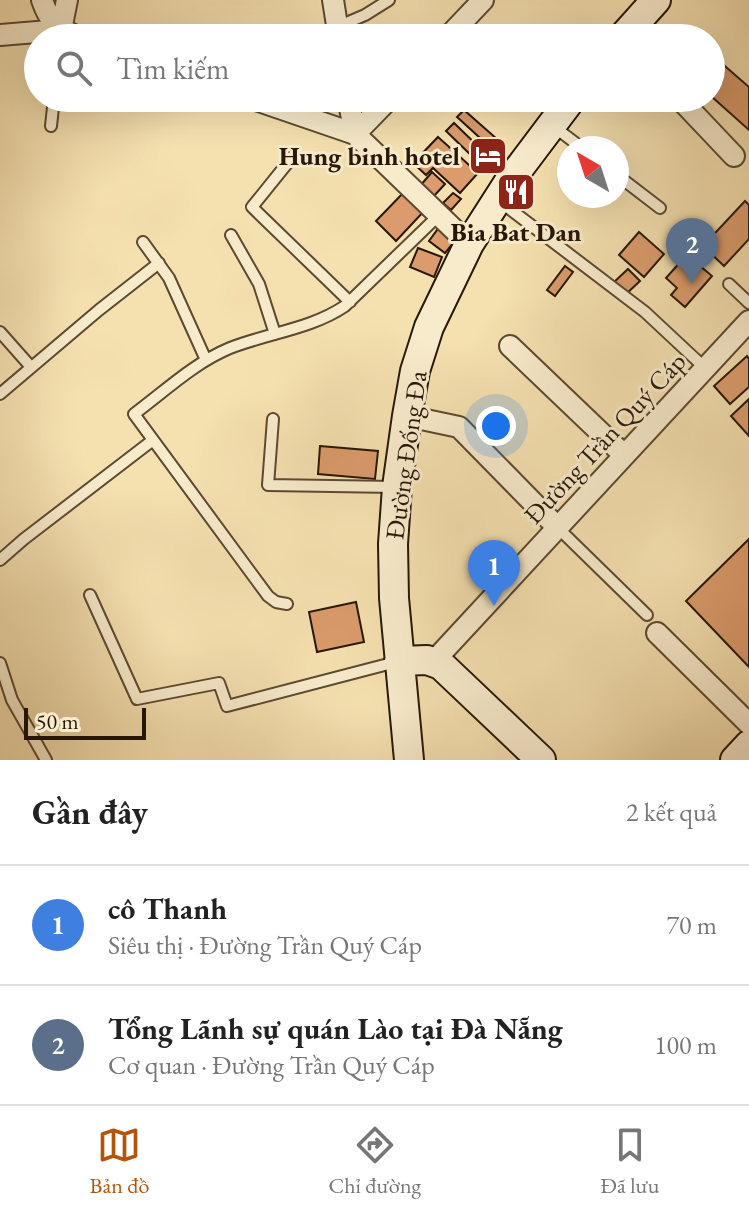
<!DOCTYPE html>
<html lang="vi">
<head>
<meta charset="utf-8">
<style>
  :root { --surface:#fff; --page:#f2f2f2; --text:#222; --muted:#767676; --line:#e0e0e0; --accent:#b45309 }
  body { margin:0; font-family:"EB Garamond",serif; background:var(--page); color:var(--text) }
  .compass { position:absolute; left:557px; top:136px; width:72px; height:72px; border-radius:50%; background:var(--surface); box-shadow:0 8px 32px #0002; rotate:321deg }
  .scale { position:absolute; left:24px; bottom:20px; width:122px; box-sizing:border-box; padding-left:8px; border:4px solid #281707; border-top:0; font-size:22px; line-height:28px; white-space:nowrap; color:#281707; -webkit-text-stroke:6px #f8ebcc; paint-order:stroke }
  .you { position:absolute; left:496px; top:426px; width:28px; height:28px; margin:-20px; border:6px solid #fff; border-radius:50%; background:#1a73e8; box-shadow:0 0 0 12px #1a73e833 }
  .badge { display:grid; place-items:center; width:52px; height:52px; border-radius:50%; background:var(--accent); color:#fff; font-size:26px; font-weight:700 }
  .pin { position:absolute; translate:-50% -66px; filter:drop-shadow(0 2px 4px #0008) }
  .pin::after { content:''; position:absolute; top:42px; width:28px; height:24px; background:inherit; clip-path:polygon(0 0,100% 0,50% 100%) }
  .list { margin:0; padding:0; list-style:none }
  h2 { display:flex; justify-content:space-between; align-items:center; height:104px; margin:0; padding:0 32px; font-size:34px }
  h2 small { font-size:26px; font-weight:400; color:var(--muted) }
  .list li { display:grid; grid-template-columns:52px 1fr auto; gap:24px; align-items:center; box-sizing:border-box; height:120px; padding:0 32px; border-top:2px solid var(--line) }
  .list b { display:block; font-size:30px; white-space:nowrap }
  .list p { margin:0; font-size:26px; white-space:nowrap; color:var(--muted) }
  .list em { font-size:26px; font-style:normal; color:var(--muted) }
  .icon { flex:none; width:44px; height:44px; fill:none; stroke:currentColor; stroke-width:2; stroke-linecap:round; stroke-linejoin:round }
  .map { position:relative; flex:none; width:749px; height:760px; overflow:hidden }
  .search { position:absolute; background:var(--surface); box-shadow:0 8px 32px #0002; left:24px; right:24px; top:24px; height:88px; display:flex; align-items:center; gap:20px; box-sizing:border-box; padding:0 28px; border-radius:44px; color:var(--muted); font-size:30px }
  .sheet { height:344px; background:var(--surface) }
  nav { display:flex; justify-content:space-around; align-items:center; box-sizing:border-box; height:112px; border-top:2px solid var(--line); background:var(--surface); font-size:22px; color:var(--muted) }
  nav a { display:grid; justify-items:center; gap:4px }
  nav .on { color:var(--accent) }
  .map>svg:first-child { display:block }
</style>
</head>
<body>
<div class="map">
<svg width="749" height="760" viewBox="0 0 749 760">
  <rect width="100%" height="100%" fill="#f5e0b0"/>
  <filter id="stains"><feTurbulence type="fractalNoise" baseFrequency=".0025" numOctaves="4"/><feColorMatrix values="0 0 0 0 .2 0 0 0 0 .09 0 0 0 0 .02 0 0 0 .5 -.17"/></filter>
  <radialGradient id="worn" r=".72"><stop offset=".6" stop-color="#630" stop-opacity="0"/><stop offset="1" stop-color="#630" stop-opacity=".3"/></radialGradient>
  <path fill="#db9b6c" stroke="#281707" stroke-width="2" d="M711,54L749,87V130L711,96Z
    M464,110L497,139L490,147L457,117Z
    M454,123L483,151L475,159L446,131Z
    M438,137L478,173L460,193L433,168L426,175L413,163Z
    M432,172L445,184L433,197L420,186Z
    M406,190L426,209L396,241L376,221Z
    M453,193L461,199L451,210L443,203Z
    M745,201L749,205V239L724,266L703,246Z
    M440,226L457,238L445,253L429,241Z
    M639,232L664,254L644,277L619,255Z
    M418,248L442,257L434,277L410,267Z
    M683,259L695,270L699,265L712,276L685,307L671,295L677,288L666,278Z
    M565,266L573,272L555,296L547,290Z
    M628,269L640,281L624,296L612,284Z
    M747,356L749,359V387L730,404L714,386Z
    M749,399V436L731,416Z
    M320,446L378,451L375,479L318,474Z
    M749,539V667L686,601Z
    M356,602L364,642L317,652L309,612Z"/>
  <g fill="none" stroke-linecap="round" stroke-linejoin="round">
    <defs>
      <path id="lane" d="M337,27L365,15L389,0
        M51,126L54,98
        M553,126L582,148
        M294,155L252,207L350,302
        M617,175L660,208
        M498,200L645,312L705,368
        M231,235L259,284L275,334
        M143,242L169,278L206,360
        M729,284L749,303
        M0,332L31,367
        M0,394L99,310L159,263
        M273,419L268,485L395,487
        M557,527L647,615
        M0,560L24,539L153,440
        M90,595L137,699L219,683L227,706L396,662
        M287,604L276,602L268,596L134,414C165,391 194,363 230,348C268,333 311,329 345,306L439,215
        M0,663L12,700L46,760"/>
      <path id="street" d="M42,0C50,24 58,27 79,38
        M333,0L339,38
        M0,35L61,30L67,0
        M447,38L483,0
        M250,98L355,134L469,244
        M348,98L355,134
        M679,98L734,156
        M355,134L390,98
        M510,346L624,455
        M407,416L459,427L557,527
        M657,633L749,724
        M434,661L749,321"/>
      <path id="secondary" d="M622,38L656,0
        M399,661L427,660L441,665L541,760
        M409,760L394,598L393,544L397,487L407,416L415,371L429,327L469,244L508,183L572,98
        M735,760L749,745"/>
    </defs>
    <use href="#lane" stroke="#5b4931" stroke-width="14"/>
    <use href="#street" stroke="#5b4931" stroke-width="24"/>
    <use href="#secondary" stroke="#281707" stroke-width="32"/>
    <use href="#lane" stroke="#f8ebcc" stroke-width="10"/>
    <use href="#street" stroke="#f8ebcc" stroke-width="20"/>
    <use href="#secondary" stroke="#f8ebcc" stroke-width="28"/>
  </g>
  <defs>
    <symbol id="hotel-square" viewBox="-11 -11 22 22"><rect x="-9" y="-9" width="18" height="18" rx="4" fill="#8f2418" stroke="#f8ebcc"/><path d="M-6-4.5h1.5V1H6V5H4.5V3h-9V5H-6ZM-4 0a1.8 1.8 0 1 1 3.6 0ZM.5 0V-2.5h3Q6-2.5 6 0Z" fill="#fff"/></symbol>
    <symbol id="restaurant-square" viewBox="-11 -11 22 22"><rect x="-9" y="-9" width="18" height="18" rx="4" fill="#8f2418" stroke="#f8ebcc"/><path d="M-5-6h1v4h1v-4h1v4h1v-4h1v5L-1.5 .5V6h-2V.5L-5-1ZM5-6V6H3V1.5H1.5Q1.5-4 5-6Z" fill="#fff"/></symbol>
  </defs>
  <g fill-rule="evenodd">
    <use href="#hotel-square" x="466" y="134" width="44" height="44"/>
    <use href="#restaurant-square" x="494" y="170" width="44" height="44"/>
  </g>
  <g text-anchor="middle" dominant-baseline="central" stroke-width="6" stroke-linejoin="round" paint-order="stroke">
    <g font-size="26" font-weight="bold" fill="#281707" stroke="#f8ebcc" text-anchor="end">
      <text x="460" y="156">Hung binh hotel</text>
      <text x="516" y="232" text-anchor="middle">Bia Bat Dan</text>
    </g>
    <g font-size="26" fill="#281707" stroke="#f8ebcc">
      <text transform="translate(605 438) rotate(-47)">Đường Trần Quý Cáp</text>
      <text transform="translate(406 455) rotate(-82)">Đường Đống Đa</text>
    </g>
  </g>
  <rect width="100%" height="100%" filter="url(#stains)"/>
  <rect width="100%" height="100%" fill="url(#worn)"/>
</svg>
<svg class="compass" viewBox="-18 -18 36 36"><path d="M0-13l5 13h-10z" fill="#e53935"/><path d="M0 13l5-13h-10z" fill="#767676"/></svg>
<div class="scale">50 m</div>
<div class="you"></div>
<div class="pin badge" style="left:494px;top:606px;background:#3f7fe0">1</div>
<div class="pin badge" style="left:692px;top:284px;background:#5c6f8a">2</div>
<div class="search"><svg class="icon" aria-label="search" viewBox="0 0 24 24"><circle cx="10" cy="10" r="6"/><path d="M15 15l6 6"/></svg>Tìm kiếm</div>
</div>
<section class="sheet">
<h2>Gần đây<small>2 kết quả</small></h2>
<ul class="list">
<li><span class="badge" style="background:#3f7fe0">1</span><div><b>cô Thanh</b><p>Siêu thị · Đường Trần Quý Cáp</p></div><em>70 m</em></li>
<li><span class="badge" style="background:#5c6f8a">2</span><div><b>Tổng Lãnh sự quán Lào tại Đà Nẵng</b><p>Cơ quan · Đường Trần Quý Cáp</p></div><em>100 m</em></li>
</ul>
</section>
<nav>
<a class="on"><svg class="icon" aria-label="map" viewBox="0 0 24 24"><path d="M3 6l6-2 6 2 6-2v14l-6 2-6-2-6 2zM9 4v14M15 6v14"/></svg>Bản đồ</a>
<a><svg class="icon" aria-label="directions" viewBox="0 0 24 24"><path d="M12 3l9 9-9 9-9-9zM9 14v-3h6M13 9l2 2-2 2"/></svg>Chỉ đường</a>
<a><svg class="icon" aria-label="saved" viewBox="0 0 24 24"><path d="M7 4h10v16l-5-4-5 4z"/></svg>Đã lưu</a>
</nav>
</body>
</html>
